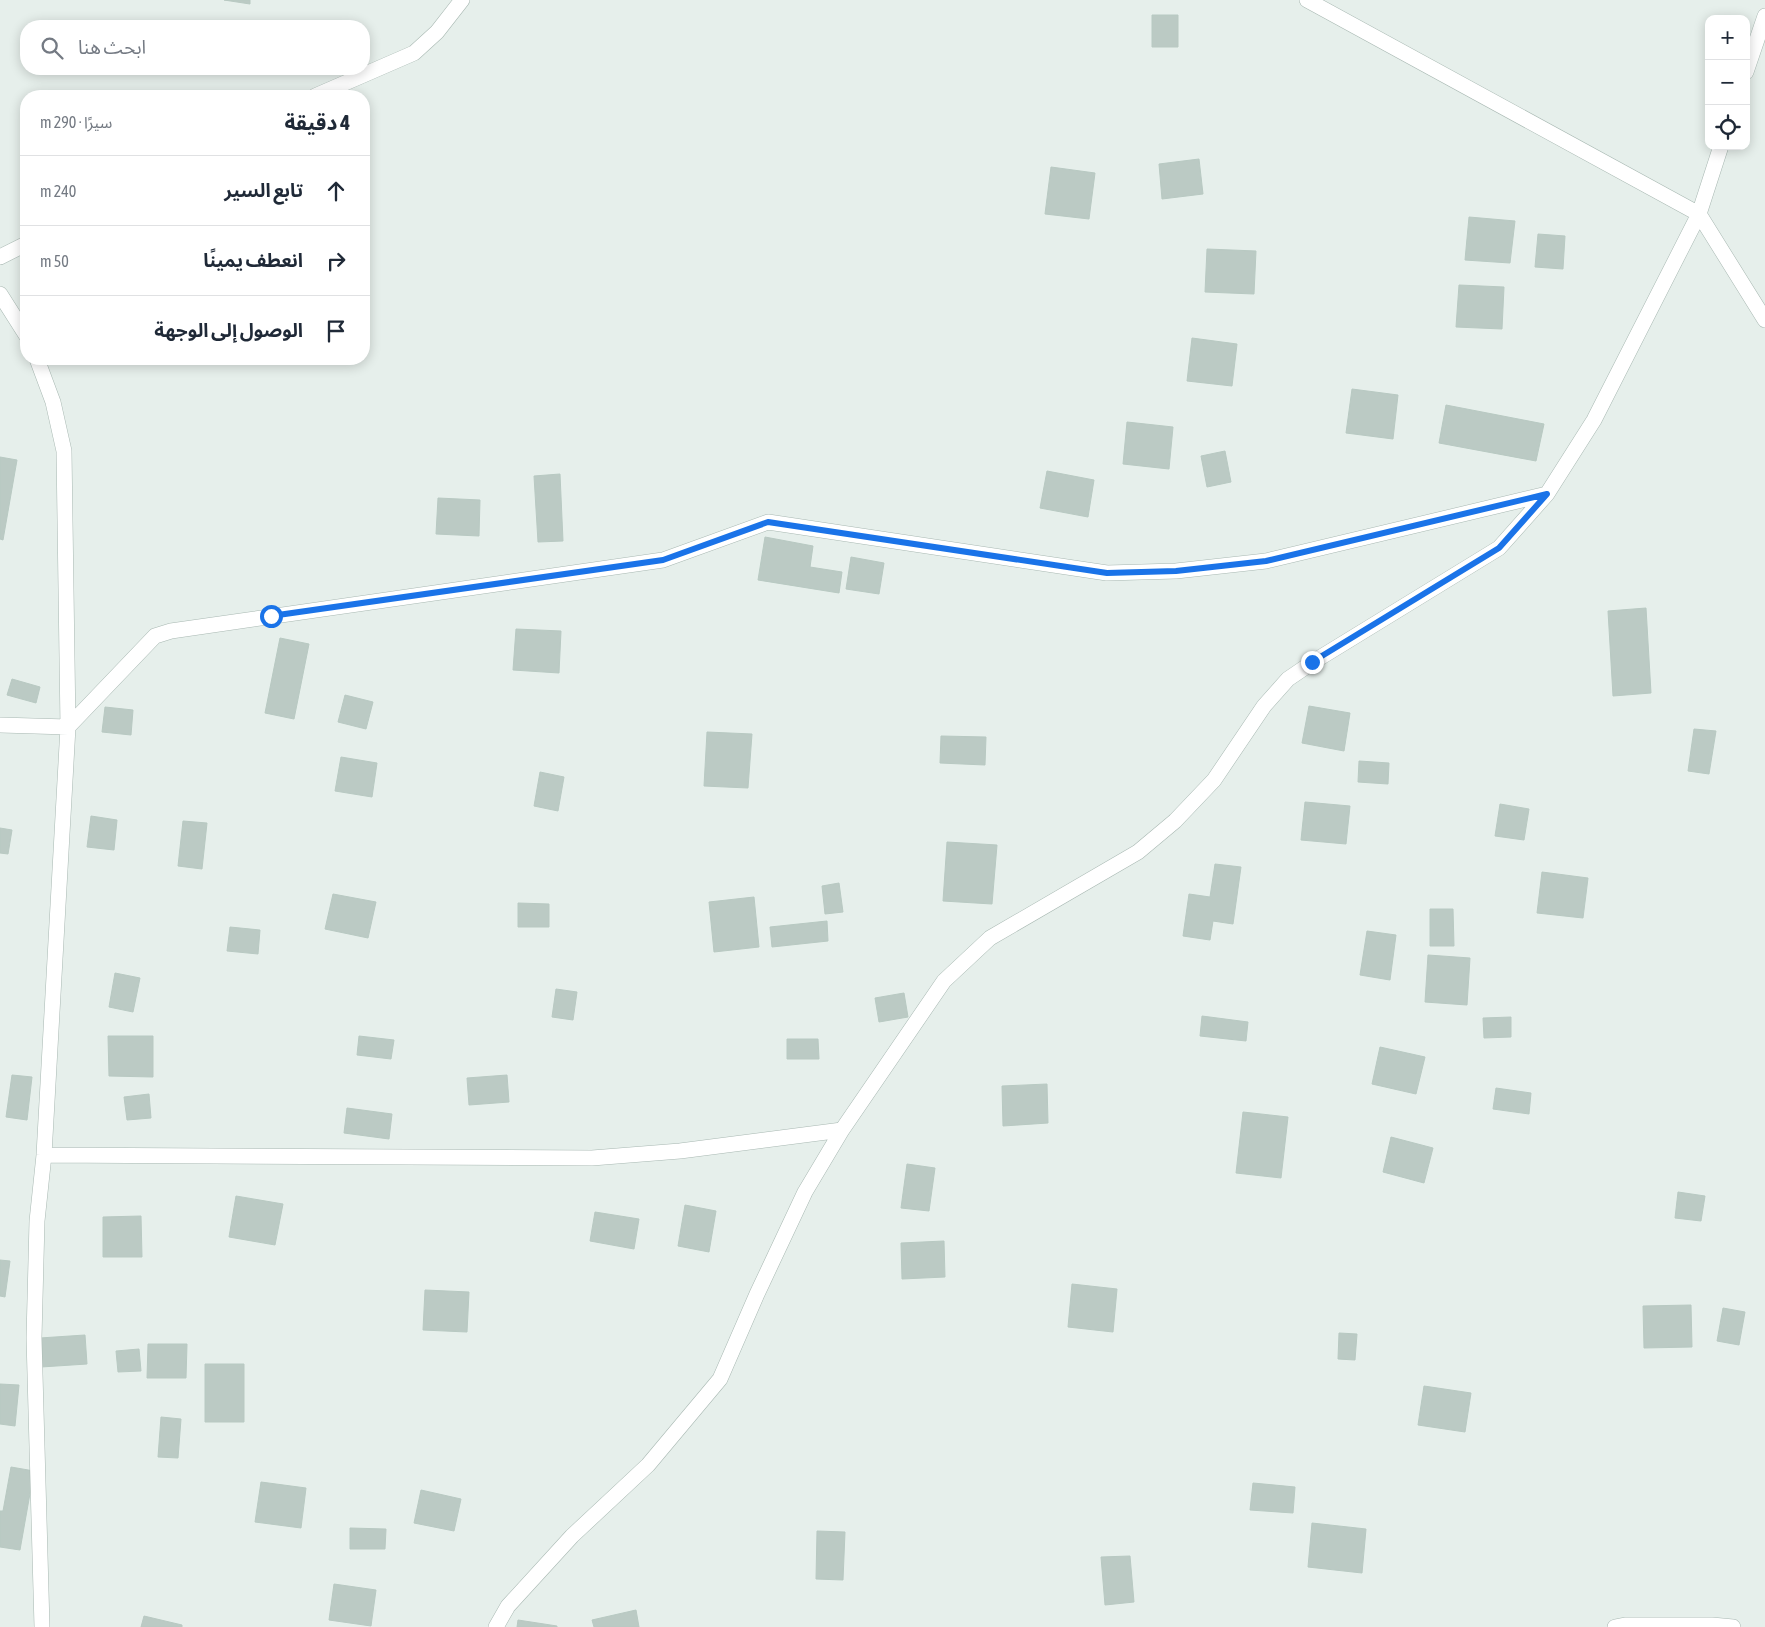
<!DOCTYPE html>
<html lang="ar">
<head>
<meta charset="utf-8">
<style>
  :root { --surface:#fff; --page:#f2f2f3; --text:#1f2937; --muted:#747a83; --line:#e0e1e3 }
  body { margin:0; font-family:"Asap Condensed","Noto Sans Arabic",sans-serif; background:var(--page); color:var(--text); direction:rtl }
  .controls { position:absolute; right:15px; top:15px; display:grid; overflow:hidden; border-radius:10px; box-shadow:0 2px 12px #0003 }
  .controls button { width:45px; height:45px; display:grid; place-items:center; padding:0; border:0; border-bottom:1px solid var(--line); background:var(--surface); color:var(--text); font:25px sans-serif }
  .stop { position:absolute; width:15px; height:15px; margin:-11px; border:4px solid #1a73e8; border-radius:50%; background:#fff }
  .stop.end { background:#1a73e8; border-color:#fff; box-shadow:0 1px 5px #0008 }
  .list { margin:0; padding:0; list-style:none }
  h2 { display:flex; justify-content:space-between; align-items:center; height:65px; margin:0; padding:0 20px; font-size:21px }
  h2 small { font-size:16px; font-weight:400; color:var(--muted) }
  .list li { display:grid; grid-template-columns:32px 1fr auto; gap:15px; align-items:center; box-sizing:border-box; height:70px; padding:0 20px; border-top:1px solid var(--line) }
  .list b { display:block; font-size:19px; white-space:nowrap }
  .list em { font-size:16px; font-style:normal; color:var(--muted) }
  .icon { flex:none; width:28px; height:28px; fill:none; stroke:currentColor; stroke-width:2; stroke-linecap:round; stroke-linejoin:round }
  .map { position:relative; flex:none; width:1765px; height:1627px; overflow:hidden; direction:ltr }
  .search { position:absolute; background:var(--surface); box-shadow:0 2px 12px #0003; left:20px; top:20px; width:350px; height:55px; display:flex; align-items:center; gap:12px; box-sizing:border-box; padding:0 18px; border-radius:20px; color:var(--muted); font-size:19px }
  .panel { position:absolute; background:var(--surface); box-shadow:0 2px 12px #0003; left:20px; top:90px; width:350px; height:275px; border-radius:20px; direction:rtl }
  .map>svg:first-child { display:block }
</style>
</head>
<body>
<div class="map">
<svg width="1765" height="1627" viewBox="0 0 1765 1627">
  <rect width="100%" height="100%" fill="#e6efeb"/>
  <path fill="#bbcac4" stroke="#b8c9c2" d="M224,0H250V4Z
    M1152,15H1178V47H1152Z
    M1199,159L1203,194L1162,199L1159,164Z
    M1051,167L1095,173L1089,219L1045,214Z
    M1469,217L1515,221L1510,263L1465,260Z
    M1538,234L1565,236L1563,269L1535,267Z
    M1207,249L1256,251L1254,294L1205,292Z
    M1459,285L1504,287L1502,329L1456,327Z
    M1192,338L1237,344L1232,386L1187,381Z
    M1352,389L1398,395L1393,439L1346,433Z
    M1446,405L1544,424L1536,461L1439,443Z
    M1127,422L1173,427L1169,469L1123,464Z
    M1225,451L1231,482L1207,487L1201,456Z
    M0,457L17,460L3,540L0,539Z
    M1047,471L1094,480L1088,517L1040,508Z
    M560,474L563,541L538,542L534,476Z
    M438,498L480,500L479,536L436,534Z
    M765,537L813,546L810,567L842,572L839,593L758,580Z
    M851,557L884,563L879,594L846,589Z
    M1646,608L1651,693L1613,696L1608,611Z
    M516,629L561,631L559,673L513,670Z
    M280,638L309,644L294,719L265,713Z
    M12,679L40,687L36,703L7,695Z
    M345,695L373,702L366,729L338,722Z
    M1309,706L1350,713L1344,751L1302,743Z
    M105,707L133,710L131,735L102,732Z
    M1694,729L1716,731L1709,774L1688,771Z
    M707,732L752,734L748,788L704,786Z
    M941,736L986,737L985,765L940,763Z
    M341,757L377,763L372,797L335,791Z
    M1359,761L1389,763L1388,784L1358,782Z
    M540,772L564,777L558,811L534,806Z
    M1305,802L1350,806L1346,844L1301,840Z
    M1500,804L1529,809L1524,840L1495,836Z
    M91,816L117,820L114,850L87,847Z
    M183,821L207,823L202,869L178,866Z
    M0,828L12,830L8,854L0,853Z
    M947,842L997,845L992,904L943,901Z
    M1215,864L1241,867L1233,924L1213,921L1210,940L1183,936L1189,894L1210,897Z
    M1542,872L1588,878L1583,918L1537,913Z
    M839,883L843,912L825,914L822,886Z
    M333,894L376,902L368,938L325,929Z
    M754,897L759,947L714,952L709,902Z
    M518,903L549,904V927H518Z
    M1430,909H1453L1454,946H1430Z
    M827,921L828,941L772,947L770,927Z
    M230,927L260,930L258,954L227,951Z
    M1367,931L1396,935L1390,980L1360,975Z
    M1428,955L1470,958L1467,1005L1425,1002Z
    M115,973L140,978L133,1012L109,1007Z
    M556,989L577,992L573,1020L552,1017Z
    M904,993L908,1017L879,1022L875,998Z
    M1202,1016L1248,1022L1246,1041L1200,1036Z
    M1511,1017V1037L1484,1038L1483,1018Z
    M108,1036H153V1077L109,1076Z
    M359,1036L394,1040L391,1059L357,1055Z
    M787,1039H818L819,1059H787Z
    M1380,1047L1425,1057L1416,1094L1372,1084Z
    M12,1075L32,1077L27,1120L6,1117Z
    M507,1075L509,1102L469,1105L467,1078Z
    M1047,1084L1048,1123L1003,1126L1002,1086Z
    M1496,1088L1531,1093L1529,1114L1493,1109Z
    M149,1094L151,1118L127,1120L124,1097Z
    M347,1108L392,1114L389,1139L344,1133Z
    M1243,1112L1288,1117L1281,1178L1236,1173Z
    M1391,1137L1433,1148L1424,1183L1383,1172Z
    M907,1164L935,1168L929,1211L901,1208Z
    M1678,1192L1705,1196L1701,1221L1675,1218Z
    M236,1196L283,1204L275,1245L229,1237Z
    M685,1205L716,1211L709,1252L678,1246Z
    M595,1212L639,1219L634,1249L590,1241Z
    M141,1216L142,1257H103V1217Z
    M944,1241L945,1277L902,1279L901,1243Z
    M0,1260L10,1261L5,1297L0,1296Z
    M1072,1284L1117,1289L1113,1332L1068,1327Z
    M425,1290L469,1292L467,1332L423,1330Z
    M1691,1305L1692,1347L1644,1348L1643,1306Z
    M1723,1308L1745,1312L1739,1345L1717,1341Z
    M1339,1333L1357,1334L1355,1360L1338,1359Z
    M85,1335L87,1364L41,1367L40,1338Z
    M148,1344H187L186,1378H147Z
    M139,1349L141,1371L118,1372L116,1351Z
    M205,1364H244V1422H205Z
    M0,1384L19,1385L15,1426L0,1424Z
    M1424,1386L1471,1393L1465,1432L1418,1425Z
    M161,1417L181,1419L178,1458L158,1457Z
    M11,1467L34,1471L20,1550L0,1547V1511H3Z
    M261,1482L306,1488L301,1528L255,1522Z
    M1253,1483L1295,1487L1293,1513L1250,1510Z
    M421,1490L461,1499L454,1531L414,1523Z
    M1312,1523L1366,1529L1362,1573L1308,1567Z
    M350,1528L386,1529L385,1549H350Z
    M817,1531L845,1532L843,1580L816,1579Z
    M1130,1556L1134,1602L1105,1605L1101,1557Z
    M334,1584L376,1590L371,1626L329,1620Z
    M636,1610L639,1627H594L592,1620Z
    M144,1616L182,1625V1627H141Z
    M518,1620L557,1626V1627H517Z"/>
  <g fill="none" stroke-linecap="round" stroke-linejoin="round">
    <defs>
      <path id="street" d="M1307,0L1699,214L1765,320
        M1746,72L1765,16
        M315,96L414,53L437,32L462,0
        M0,257L26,244
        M0,294L26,335
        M37,359L53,402L64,451L68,727L44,1155L37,1221L34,1338L42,1627
        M0,725L68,727L155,636L171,631L663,560L768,522L1107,573L1176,571L1266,561L1547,494
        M44,1155L592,1158L680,1151L842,1130
        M496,1627L508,1606L572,1536L648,1465L720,1379L757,1294L805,1192L842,1130L944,981L990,938L1138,852L1175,821L1214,780L1264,706L1288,679L1313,662L1499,548L1547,494L1594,420L1699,214L1721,146
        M1615,1627L1625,1625H1712L1733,1627"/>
    </defs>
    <use href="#street" stroke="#a8b8b2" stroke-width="16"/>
    <use href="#street" stroke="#fff" stroke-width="15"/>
  </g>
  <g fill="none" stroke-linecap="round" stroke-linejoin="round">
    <path stroke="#1a73e8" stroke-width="6" d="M271,616L663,560L768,522L1107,573L1176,571L1266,561L1547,494L1499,548L1312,662"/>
  </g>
</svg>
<div class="controls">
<button>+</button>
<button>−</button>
<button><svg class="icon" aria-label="locate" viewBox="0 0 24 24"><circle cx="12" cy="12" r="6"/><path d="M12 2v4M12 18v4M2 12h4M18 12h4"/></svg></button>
</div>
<div class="stop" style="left:271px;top:616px"></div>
<div class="stop end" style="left:1312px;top:662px"></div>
<div class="search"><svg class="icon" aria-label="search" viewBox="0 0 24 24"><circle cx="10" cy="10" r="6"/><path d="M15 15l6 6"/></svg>ابحث هنا</div>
<section class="panel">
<h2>4 دقيقة<small>سيرًا · 290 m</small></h2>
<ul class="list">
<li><svg class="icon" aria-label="ahead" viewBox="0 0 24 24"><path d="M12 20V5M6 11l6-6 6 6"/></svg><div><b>تابع السير</b></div><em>240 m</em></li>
<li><svg class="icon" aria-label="right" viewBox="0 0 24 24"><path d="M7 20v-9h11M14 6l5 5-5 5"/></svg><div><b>انعطف يمينًا</b></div><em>50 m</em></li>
<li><svg class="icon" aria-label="arrive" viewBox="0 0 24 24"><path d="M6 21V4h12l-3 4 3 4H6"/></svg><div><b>الوصول إلى الوجهة</b></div></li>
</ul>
</section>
</div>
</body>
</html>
